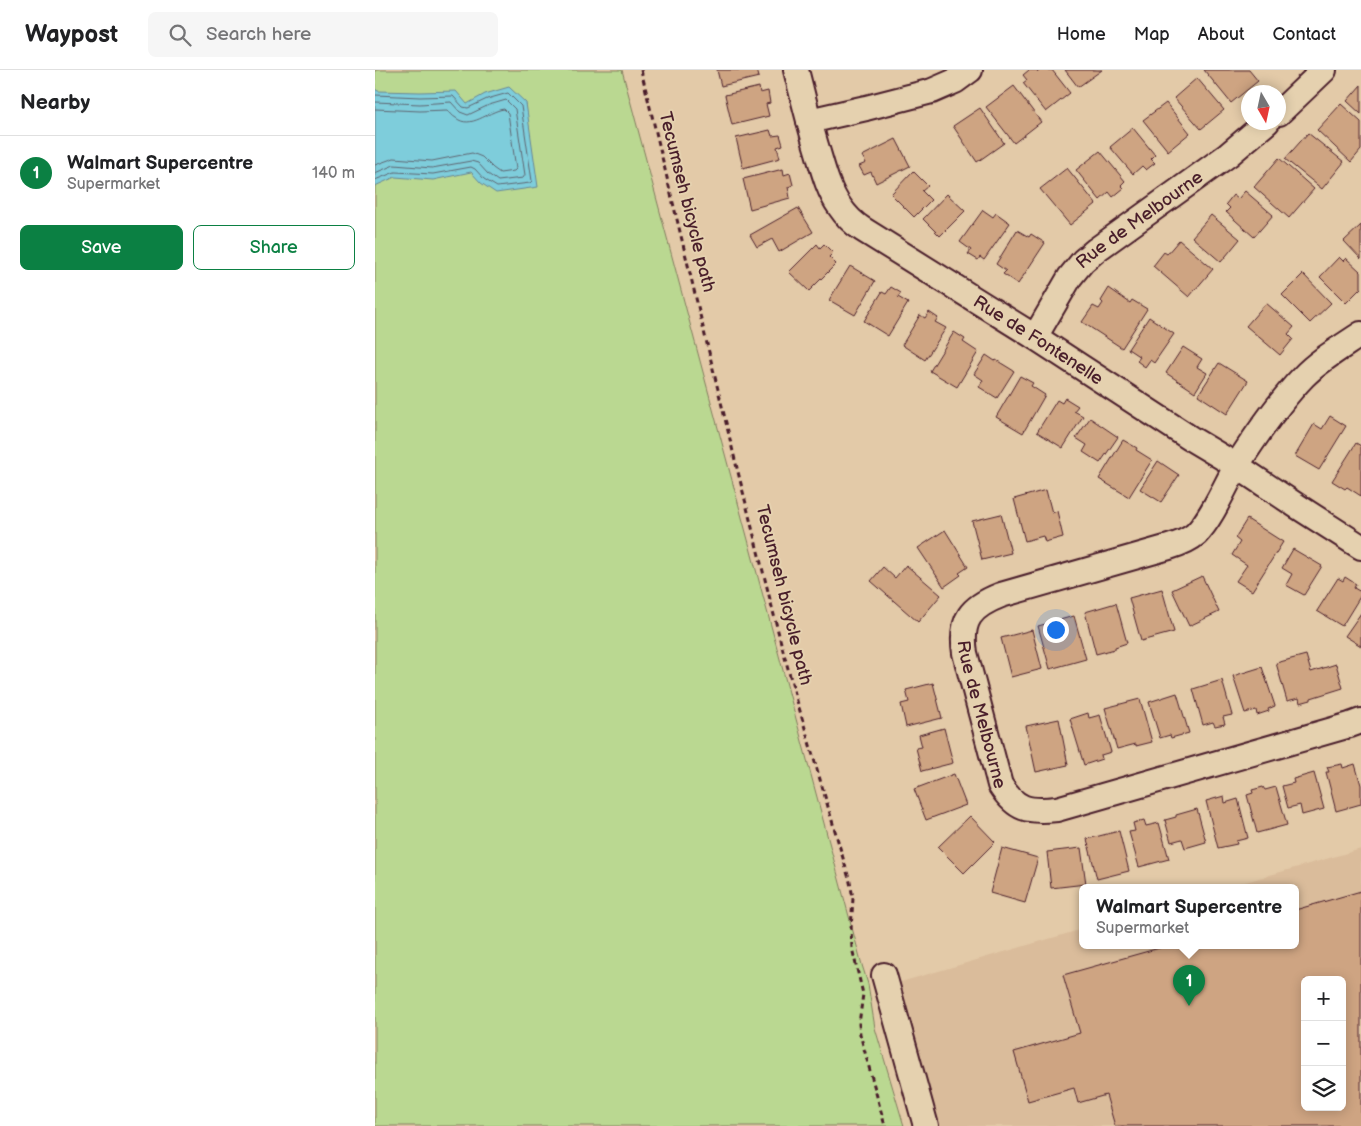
<!DOCTYPE html>
<html lang="en">
<head>
<meta charset="utf-8">
<style>
  :root { --surface:#fff; --page:#f6f6f6; --text:#202124; --muted:#757577; --line:#e0e0e0; --accent:#0b8043 }
  body { margin:0; font-family:"Balsamiq Sans",sans-serif; background:var(--page); color:var(--text) }
  .controls { position:absolute; right:15px; bottom:15px; display:grid; overflow:hidden; border-radius:8px; box-shadow:0 2px 12px #0003 }
  .controls button { width:45px; height:45px; display:grid; place-items:center; padding:0; border:0; border-bottom:1px solid var(--line); background:var(--surface); color:var(--text); font:25px sans-serif }
  .compass { position:absolute; left:866px; top:15px; width:45px; height:45px; border-radius:50%; background:var(--surface); box-shadow:0 2px 12px #0003; rotate:171deg }
  .you { position:absolute; left:680px; top:559px; width:18px; height:18px; margin:-12px; border:4px solid #fff; border-radius:50%; background:#1a73e8; box-shadow:0 0 0 8px #1a73e833 }
  .badge { display:grid; place-items:center; width:32px; height:32px; border-radius:50%; background:var(--accent); color:#fff; font-size:16px; font-weight:700 }
  .pin { position:absolute; translate:-50% -41px; filter:drop-shadow(0 1px 2px #0008) }
  .pin::after { content:''; position:absolute; top:26px; width:18px; height:15px; background:inherit; clip-path:polygon(0 0,100% 0,50% 100%) }
  .popup { position:absolute; left:704px; top:814px; width:220px; height:65px; box-sizing:border-box; display:grid; place-content:center; border-radius:8px; background:var(--surface); filter:drop-shadow(0 1px 4px #0005); font-size:16px; white-space:nowrap; color:var(--muted) }
  .popup b { font-size:19px; color:var(--text) }
  .popup::after { content:''; position:absolute; left:50%; top:100%; margin-left:-10px; border:10px solid transparent; border-top-color:var(--surface) }
  .list { margin:0; padding:0; list-style:none }
  h2 { display:flex; justify-content:space-between; align-items:center; height:65px; margin:0; padding:0 20px; font-size:21px }
  h2 small { font-size:16px; font-weight:400; color:var(--muted) }
  .list li { display:grid; grid-template-columns:32px 1fr auto; gap:15px; align-items:center; box-sizing:border-box; height:75px; padding:0 20px; border-top:1px solid var(--line) }
  .list b { display:block; font-size:19px; white-space:nowrap }
  .list p { margin:0; font-size:16px; white-space:nowrap; color:var(--muted) }
  .list em { font-size:16px; font-style:normal; color:var(--muted) }
  .actions { display:flex; gap:10px; padding:15px 20px }
  .actions a { flex:1; padding:11px 0; border:1px solid var(--accent); border-radius:8px; text-align:center; font-size:18px; color:var(--accent) }
  .actions .main { background:var(--accent); color:#fff }
  .icon { flex:none; width:28px; height:28px; fill:none; stroke:currentColor; stroke-width:2; stroke-linecap:round; stroke-linejoin:round }
  .map { position:relative; flex:none; width:986px; height:1056px; overflow:hidden }
  header { display:flex; align-items:center; gap:30px; box-sizing:border-box; height:70px; padding:0 25px; background:var(--surface); border-bottom:1px solid var(--line) }
  header strong { font-size:24px }
  nav { display:flex; gap:28px; margin-inline-start:auto; font-size:18px }
  .search { width:350px; height:45px; background:var(--page); display:flex; align-items:center; gap:12px; box-sizing:border-box; padding:0 18px; border-radius:8px; color:var(--muted); font-size:19px }
  main { display:flex }
  aside { flex:1; background:var(--surface) }
  .map>svg:first-child { display:block }
</style>
</head>
<body>
<header>
<strong>Waypost</strong>
<div class="search"><svg class="icon" aria-label="search" viewBox="0 0 24 24"><circle cx="10" cy="10" r="6"/><path d="M15 15l6 6"/></svg>Search here</div>
<nav><a>Home</a><a>Map</a><a>About</a><a>Contact</a></nav>
</header>
<main>
<aside>
<h2>Nearby<small></small></h2>
<ul class="list">
<li><span class="badge">1</span><div><b>Walmart Supercentre</b><p>Supermarket</p></div><em>140 m</em></li>
</ul>
<div class="actions"><a class="main">Save</a><a>Share</a></div>
</aside>
<div class="map">
<svg width="986" height="1056" viewBox="0 0 986 1056">
  <rect width="100%" height="100%" fill="#e3caa8"/>
  <filter id="ink" filterUnits="userSpaceOnUse"><feTurbulence type="fractalNoise" baseFrequency=".02" numOctaves="2"/><feDisplacementMap in="SourceGraphic" scale="10" xChannelSelector="R" yChannelSelector="G"/><feConvolveMatrix kernelMatrix="1 2 1 2 8 2 1 2 1" color-interpolation-filters="sRGB"/></filter>
  <g filter="url(#ink)">
    <path fill="#dabc9b" fill-rule="evenodd" d="M986,779V1056H551L512,916L708,859V875H920V817H853ZM930,910H967V1037H930Z"/>
    <path fill="#bad891" stroke="#827c5e" d="M0,0H247L487,895L493,914L500,958L529,1056H0Z"/>
    <path fill="#7ecddb" stroke="#698795" d="M134,17L151,33L163,117L121,123L106,113L96,102L58,110L20,107L0,116V19L3,21L45,22L81,21L92,34L110,24Z"/>
    <g fill="none" stroke-linecap="round" stroke-linejoin="round">
      <path stroke="#5f6571" stroke-width="1" d="M0,25L45,27L78,26L88,37L93,38L112,29L133,23L146,36L157,111L155,113L122,117L109,109L100,99L96,97L58,104L20,102L0,110
        M0,32L45,34L76,32L85,42L93,45L114,35L131,30L140,39L150,105L148,108L123,111L113,104L103,93L96,91L57,98L19,95L0,103
        M0,39L45,41L72,40C75,42 77,46 81,48C96,60 113,41 129,39L133,43L141,99L139,101L125,103L118,98L107,87L97,83L57,91L19,88L0,95"/>
    </g>
    <path fill="#cea482" stroke="#4a1f2b" fill-rule="evenodd" d="M342,0H382L384,7L346,16Z
      M654,0H662L663,2L665,0H677L695,23L671,42L648,13L652,10L648,5Z
      M690,0H727L703,17Z
      M829,0H874L883,11L856,33Z
      M822,8L849,40L826,59L799,28Z
      M986,15V44L972,31Z
      M639,16L666,52L639,73L611,37Z
      M384,17L385,23L393,21L395,33L391,34L394,46L357,55L350,25Z
      M791,33L815,63L793,81L768,50Z
      M966,34L986,52V80L976,92L942,60Z
      M605,38L629,73L602,92L578,56Z
      M758,58L780,85L776,89L780,93L771,100L767,96L758,104L735,77Z
      M395,60L397,66L405,65L408,75L402,77L405,88L368,98L361,68Z
      M933,63L969,92L947,119L910,89Z
      M521,69L535,96L501,113L496,102L489,105L484,96L491,93L487,86Z
      M725,81L750,111L746,115L749,118L738,127L734,122L725,130L701,100Z
      M904,88L939,119L914,148L879,117Z
      M692,98L721,134L695,155L665,119Z
      M408,99L409,105L415,103L418,115L413,117L415,128L375,139L368,109Z
      M538,101L553,116L547,121L556,130L539,147L516,124Z
      M870,121L898,145L879,167L851,142L855,138L851,134L858,125L863,129Z
      M572,124L590,141L565,166L548,149Z
      M423,138L438,162L404,182L397,169L382,177L375,165Z
      M608,140L618,147L621,143L635,153L609,190L605,187L603,190L593,184L596,180L585,172Z
      M836,145L865,169L846,192L817,167Z
      M986,155V189L969,171Z
      M642,160L654,167L656,164L670,173L643,214L628,204L631,201L621,194Z
      M804,170L838,199L814,227L778,196L789,182L792,184Z
      M442,174L445,178L449,174L458,183L454,187L461,194L434,221L414,202Z
      M964,187L968,191L971,188L986,202V218L971,233L945,207Z
      M475,196L500,211L480,245L454,230Z
      M928,204L956,233L935,253L907,225Z
      M516,217L526,223L523,227L533,233L513,266L489,251L507,222L511,224Z
      M734,218L755,233L757,230L772,239L747,278L707,252L718,236L724,239L728,233L726,231Z
      M891,233L919,257L913,264L918,269L905,285L871,256Z
      M554,242L563,248L560,252L571,258L550,290L527,275L545,245L550,248Z
      M774,247L799,264L779,293L775,290L770,297L762,291L765,287L753,279Z
      M579,262L590,269L588,272L603,282L582,317L555,301Z
      M808,277L827,289L822,297L832,303L820,322L791,303Z
      M611,285L620,291L621,290L639,301L622,328L604,317L608,310L599,304Z
      M844,293L873,311L852,344L823,325Z
      M645,306L658,313L656,316L670,325L648,363L621,347Z
      M690,328L703,336L699,341L708,346L688,378L662,362L682,330L687,333Z
      M955,346L971,356L944,400L920,386L939,354L947,359Z
      M715,348L743,367L725,393L708,382L712,375L701,368Z
      M748,370L762,378L761,380L777,390L754,427L724,409Z
      M981,373L986,376V426L972,417L970,419L957,411Z
      M783,391L804,405L786,432L765,419Z
      M671,420L677,443L682,441L688,467L670,472L668,466L650,471L639,429Z
      M626,444L636,483L607,490L597,451Z
      M872,449L908,472L877,521L861,511L872,495L857,485L865,472L860,468Z
      M570,460L593,497L584,503L586,505L569,517L543,478Z
      M918,479L947,496L929,525L911,515L917,504L907,498Z
      M531,495L566,525L543,552L496,511L508,497L520,508Z
      M827,506L844,542L814,556L797,520Z
      M970,507L981,514L979,518L986,522V525L967,556L942,541L963,508L968,511Z
      M787,519L799,562L766,571L754,528Z
      M741,533L752,573L740,577V579L721,584L710,542Z
      M986,543V576L970,566Z
      M699,546L711,589L675,599L663,556Z
      M657,560L667,599L636,607L626,568Z
      M931,585L936,602L961,594L968,618L936,628V630L925,633L924,628L912,631L901,593Z
      M887,597L900,636L893,639L894,641L882,645L881,640L870,643L858,606Z
      M847,610L857,645L848,647L850,654L840,656L838,652L828,655L818,619Z
      M558,613L567,648L531,657L526,634L534,632L531,620Z
      M802,623L814,663L796,668L795,665L785,668L774,632Z
      M765,629L777,672L761,676V674L742,679L730,638Z
      M713,643L714,648L725,645L736,682L726,685L727,689L709,695L695,649Z
      M684,649L693,695L661,702L651,656Z
      M569,658L578,693L547,701L541,678L547,677L544,665Z
      M967,694L968,698L980,694L986,715V734L961,741L951,702H954L952,697Z
      M939,703L949,739L927,745L925,735L913,738L907,716L919,713L918,709Z
      M579,704L591,735L551,750L539,719Z
      M888,717L890,720L901,717L912,755L882,763L872,725L878,723L877,720Z
      M849,726L850,733L863,729L873,768L861,771L862,774L843,778L831,731Z
      M822,739L831,772L810,778L807,769L796,772L790,750L801,747V745Z
      M595,746L620,772L589,803L563,777Z
      M769,750L771,756L784,753L794,789L764,797L754,762L760,761L758,753Z
      M744,761L754,801L722,809L712,769Z
      M627,778L663,788L650,833L615,823Z
      M706,778L711,814L676,818L672,782Z
      M986,821V1056H740L731,1025L703,1033L699,1018L653,1031L639,982L705,963L688,905L795,875H920V840ZM930,910H967V1037H930Z"/>
    <g fill="none" stroke-linecap="round" stroke-linejoin="round">
      <defs>
        <g id="minor">
          <path id="s1" d="M421,0C428,27 434,53 442,79C448,99 453,120 465,137C471,146 478,153 487,159L660,267L815,368L862,396L922,436L986,477"/>
          <path d="M904,43L949,0"/>
          <path d="M434,51L491,38L557,21L580,11L595,0"/>
          <path id="s2" d="M986,264C967,277 944,290 928,307C905,331 880,367 862,395C850,416 837,448 821,464C813,471 804,474 794,477L626,525C595,537 585,550 590,583L625,715C641,740 653,742 682,739L975,655L986,651"/>
          <path id="s3" d="M660,267L695,207L708,191L721,180L853,85L892,52"/>
          <path d="M509,905L551,1056"/>
        </g>
      </defs>
      <use href="#minor" stroke="#4a1f2b" stroke-width="28"/>
      <path stroke="#4a1f2b" stroke-width="3" stroke-dasharray="5 4" stroke-linecap="butt" d="M266,0L360,390L406,573L420,624L475,812L478,828L476,859L477,878L488,924L484,954L485,964L510,1056"/>
      <use href="#minor" stroke="#e5d1af" stroke-width="24"/>
    </g>
  </g>
  <g text-anchor="middle" dominant-baseline="central" stroke-width="4" stroke-linejoin="round" paint-order="stroke">
    <g font-size="18" fill="#4a1f2b" stroke="#e5d1af">
      <text transform="translate(312 132) rotate(76)">Tecumseh bicycle path</text>
      <text stroke="none"><textPath href="#s3" startOffset="160">Rue de Melbourne</textPath></text>
      <text stroke="none"><textPath href="#s1" startOffset="384">Rue de Fontenelle</textPath></text>
      <text transform="translate(409 525) rotate(76)">Tecumseh bicycle path</text>
      <text stroke="none"><textPath href="#s2" startOffset="608">Rue de Melbourne</textPath></text>
    </g>
  </g>
</svg>
<div class="controls">
<button>+</button>
<button>−</button>
<button><svg class="icon" aria-label="layers" viewBox="0 0 24 24"><path d="M12 4l9 5-9 5-9-5zM3 14l9 5 9-5"/></svg></button>
</div>
<svg class="compass" viewBox="-18 -18 36 36"><path d="M0-13l5 13h-10z" fill="#e53935"/><path d="M0 13l5-13h-10z" fill="#757577"/></svg>
<div class="you"></div>
<div class="pin badge" style="left:814px;top:936px">1</div>
<div class="popup"><b>Walmart Supercentre</b>Supermarket</div>
</div>
</main>
</body>
</html>
